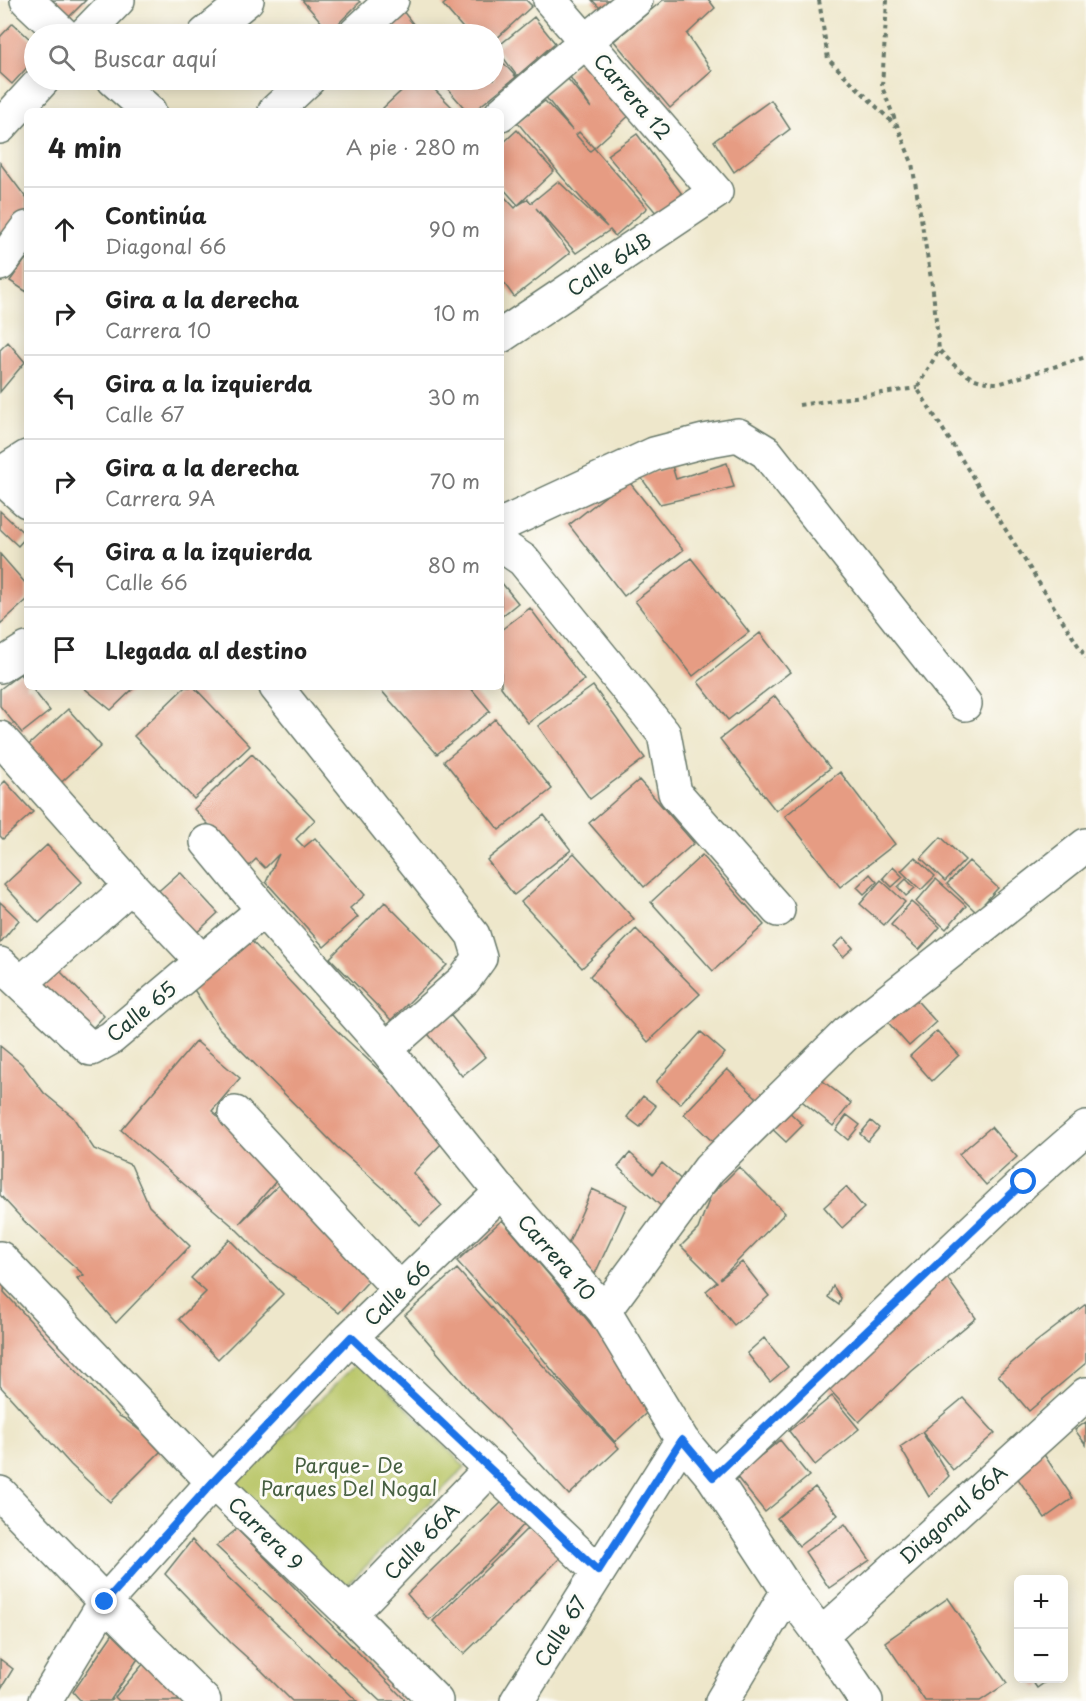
<!DOCTYPE html>
<html lang="es">
<head>
<meta charset="utf-8">
<style>
  :root { --surface:#fff; --page:#f6f6f6; --text:#222; --muted:#767676; --line:#e0e0e0 }
  body { margin:0; font-family:"Playpen Sans",sans-serif; background:var(--page); color:var(--text) }
  .controls { position:absolute; right:18px; bottom:18px; display:grid; overflow:hidden; border-radius:9px; box-shadow:0 3px 15px #0003 }
  .controls button { width:54px; height:54px; display:grid; place-items:center; padding:0; border:0; border-bottom:2px solid var(--line); background:var(--surface); color:var(--text); font:30px sans-serif }
  .stop { position:absolute; width:18px; height:18px; margin:-14px; border:4px solid #1a73e8; border-radius:50%; background:#fff }
  .stop.end { background:#1a73e8; border-color:#fff; box-shadow:0 2px 6px #0008 }
  .list { margin:0; padding:0; list-style:none }
  h2 { display:flex; justify-content:space-between; align-items:center; height:78px; margin:0; padding:0 24px; font-size:26px }
  h2 small { font-size:20px; font-weight:400; color:var(--muted) }
  .list li { display:grid; grid-template-columns:39px 1fr auto; gap:18px; align-items:center; box-sizing:border-box; height:84px; padding:0 24px; border-top:2px solid var(--line) }
  .list b { display:block; font-size:22px; white-space:nowrap }
  .list p { margin:0; font-size:20px; white-space:nowrap; color:var(--muted) }
  .list em { font-size:20px; font-style:normal; color:var(--muted) }
  .icon { flex:none; width:33px; height:33px; fill:none; stroke:currentColor; stroke-width:2; stroke-linecap:round; stroke-linejoin:round }
  .map { position:relative; flex:none; width:1086px; height:1701px; overflow:hidden }
  .search { position:absolute; background:var(--surface); box-shadow:0 3px 15px #0003; left:24px; top:24px; width:480px; height:66px; display:flex; align-items:center; gap:15px; box-sizing:border-box; padding:0 21px; border-radius:33px; color:var(--muted); font-size:22px }
  .panel { position:absolute; background:var(--surface); box-shadow:0 3px 15px #0003; left:24px; top:108px; width:480px; height:582px; border-radius:9px }
  .map>svg:first-child { display:block }
</style>
</head>
<body>
<div class="map">
<svg width="1086" height="1701" viewBox="0 0 1086 1701">
  <rect width="100%" height="100%" fill="#fdfcf7"/>
  <filter id="ink" filterUnits="userSpaceOnUse"><feTurbulence type="fractalNoise" baseFrequency=".0167" numOctaves="2"/><feDisplacementMap in="SourceGraphic" scale="12" xChannelSelector="R" yChannelSelector="G"/><feConvolveMatrix kernelMatrix="1 2 1 2 8 2 1 2 1" color-interpolation-filters="sRGB"/></filter>
  <filter id="wash" filterUnits="userSpaceOnUse"><feTurbulence type="fractalNoise" baseFrequency=".008" numOctaves="4" result="noise"/><feDisplacementMap in="SourceGraphic" scale="24" xChannelSelector="R" yChannelSelector="G"/><feGaussianBlur stdDeviation="1.35" result="paint"/><feColorMatrix in="noise" values="0 0 0 0 0 0 0 0 0 0 0 0 0 0 0 0 0 1.4 0 .05"/><feComposite in="paint" operator="in"/></filter>
  <g filter="url(#wash)">
    <rect width="100%" height="100%" fill="#eee7cb"/>
    <path fill="#b9c668" stroke="#6c824e" stroke-width="1.5" d="M360,1360L465,1467L340,1592L233,1486Z"/>
    <g id="blocks">
      <path fill="#e69c83" fill-rule="evenodd" d="M36,0H86L61,25Z
        M302,0H358L360,2L330,32Z
        M449,0H526L532,6L494,41V34H480L477,30L468,34L443,5Z
        M592,0H614L603,11Z
        M663,0H709L715,8L687,34L712,71L670,108L614,41Z
        M395,1L421,34H379Z
        M534,17L555,43L517,76L496,48Z
        M13,23L34,43V60L12,84L0,73V37Z
        M494,56L500,59L516,77L474,111H467L440,80H494Z
        M585,56L633,112L594,148L647,208L615,236L610,230L576,253L536,208L570,253L514,297L501,279V193L515,208L518,205L501,186V145L517,130L554,171L518,205L528,199L531,203L558,181L607,227L562,177L517,122L545,101L572,130L544,95L568,79L591,108L568,74ZM579,132L594,148L590,151L576,135Z
        M413,80H425L456,111H386L383,108Z
        M771,100L790,129L734,172L714,141Z
        M637,134L682,194L658,215L607,155Z
        M0,163L27,199V210L0,242Z
        M27,257V292L10,281Z
        M8,342L25,362L0,392V350Z
        M727,463L734,487L660,504L640,476L672,466L676,479Z
        M627,479L683,550L624,596L569,525Z
        M0,511L27,536L18,546L0,529Z
        M0,554L27,585V600L0,624Z
        M691,558L749,632L693,676L635,601Z
        M501,582L518,603L501,617Z
        M530,608L584,680L528,723L501,687V630Z
        M760,633L790,672L728,720L698,682Z
        M20,674L27,683V687H31L50,711L22,733L0,706V689Z
        M593,686L645,758L590,799L538,726Z
        M83,687H135L111,710Z
        M185,687H194L250,746L194,799L134,736Z
        M382,687H470L490,711L437,754L380,689Z
        M775,696L830,768L776,811L720,739Z
        M68,709L101,746L53,790L20,753Z
        M495,719L552,789L499,830L444,761Z
        M252,754L315,820L296,839L304,847L315,838L365,895L350,908L358,917L324,947L266,882L279,854L265,868L256,859L248,867L194,809Z
        M840,772L895,844L840,887L785,816Z
        M639,780L694,843L644,887L589,823Z
        M5,781L33,812L3,839L0,836V786Z
        M544,815L571,850L514,895L487,860Z
        M941,837L965,860L945,881L921,858Z
        M47,845L82,882L39,923L4,885Z
        M574,853L634,919L582,968L521,902Z
        M702,855L764,925L713,971L651,902Z
        M915,857L935,876L921,890L901,871Z
        M969,861L998,888L976,912L947,884Z
        M893,867L903,877L892,887L883,878Z
        M180,872L218,913L192,937L153,896Z
        M870,874L877,882L864,894L857,887Z
        M906,879L915,888L906,896L898,887Z
        M936,879L966,906L946,929L916,902Z
        M881,880L905,902L884,925L860,904Z
        M0,902L19,920L0,943Z
        M385,902L447,965L391,1020L330,958Z
        M911,902L940,927L919,950L891,925Z
        M636,929L700,994L648,1042L590,976Z
        M242,931L333,1027L395,1085L446,1139L413,1173L442,1206L420,1226L391,1195L337,1147L219,1028L189,982Z
        M844,937L853,948L843,957L834,946Z
        M58,969L104,1016L83,1038L37,991Z
        M912,995L936,1022L909,1046L885,1019Z
        M447,1011L485,1057L462,1076L425,1030Z
        M937,1031L959,1055L932,1081L910,1056Z
        M701,1032L725,1053L680,1104L656,1082Z
        M196,1041L240,1078L212,1111L283,1173L240,1223L286,1178L375,1274L339,1313L310,1289L262,1255L235,1228L121,1130Z
        M0,1046L22,1064L44,1093L73,1117L94,1149L131,1165L149,1206L190,1246L116,1323L77,1278L84,1275L27,1224L0,1195Z
        M727,1069L759,1100L716,1145L684,1114Z
        M815,1075L851,1103L833,1126L798,1098Z
        M643,1096L656,1106L640,1127L627,1117Z
        M784,1107L803,1125L786,1142L768,1125Z
        M847,1115L860,1125L848,1140L836,1130Z
        M871,1121L879,1128L868,1141L860,1134Z
        M991,1127L1017,1157L986,1185L959,1154Z
        M630,1153L653,1174L662,1163L684,1182L662,1207L618,1167Z
        M739,1167L785,1213L720,1279L742,1262L769,1296L734,1325L706,1291L717,1282L681,1246L698,1229L711,1195Z
        M846,1187L864,1208L842,1228L824,1207Z
        M592,1189L627,1205L593,1278L566,1249Z
        M502,1220L580,1311L656,1404L615,1442L564,1385L527,1339L515,1327L457,1261Z
        M229,1239L283,1294L218,1359L179,1319L206,1292L191,1278Z
        M940,1268L976,1318L912,1371L859,1422L820,1379Z
        M457,1269L525,1346L619,1448L569,1495L498,1418L473,1394L405,1315Z
        M0,1275L5,1279L4,1292L70,1364L119,1416L125,1419L163,1449L110,1502L71,1465L0,1386Z
        M833,1286L841,1298L839,1305L828,1297Z
        M1086,1304V1363L1029,1411L998,1375L1036,1342Z
        M764,1338L788,1367L770,1382L747,1353Z
        M832,1396L859,1429L815,1465L789,1431Z
        M963,1398L995,1433L953,1470L922,1432L949,1476L929,1497L900,1447L922,1432Z
        M1086,1422V1445L1075,1430Z
        M780,1440L809,1476L765,1512L736,1476Z
        M1041,1450L1073,1498L1045,1518L1012,1470Z
        M815,1487L838,1515L799,1546L777,1518Z
        M504,1500L527,1521L495,1556L429,1620L407,1594Z
        M541,1522L568,1548L558,1560L497,1622L464,1654L433,1621L528,1528Z
        M845,1524L870,1560L829,1588L805,1552Z
        M237,1529L406,1701H380L216,1546Z
        M192,1540L211,1561L357,1701H292L261,1670L231,1643L165,1574Z
        M948,1598L1007,1683L980,1701H925L885,1642Z
        M120,1623L145,1648L110,1701H81L73,1692Z
        M151,1655L190,1701H119L115,1697Z
        M0,1659L13,1669L0,1690Z
        M1030,1678H1051L1037,1688Z"/>
    </g>
  </g>
  <g filter="url(#ink)">
    <use href="#blocks" fill-opacity="0" stroke="#677869" stroke-width="1.5"/>
    <g fill="none" stroke-linecap="round" stroke-linejoin="round">
      <defs>
        <path id="minor" d="M27,0L63,34
          M85,34L118,0
          M205,34L247,0
          M355,34L392,0
          M114,80L149,111
          M275,111L308,80
          M501,114L586,41L636,0
          M0,127L43,80
          M0,264L27,228
          M501,336L716,192L550,0
          M0,474L27,457
          M0,477L27,501
          M501,525L654,454L704,441L738,435L766,452L965,704
          M501,545L523,560L664,734L675,793L778,910
          M0,666L27,649
          M276,687L473,935L480,958L464,980L386,1049
          M0,738L131,886L202,961
          M207,842L263,910L386,1049L501,1192L604,1311L682,1440L713,1477L788,1591L821,1635L866,1701
          M0,964L91,1049L111,1038L263,910
          M21,983L131,886
          M235,1113L400,1290
          M0,1258L213,1482L350,1614L436,1701
          M604,1311L709,1169L846,1034L1086,845
          M351,1337L598,1571
          M713,1477L1024,1182L1086,1128
          M0,1493L105,1602L204,1701
          M350,1614L491,1468
          M821,1635L1086,1394
          M45,1701L105,1602L213,1482L351,1337L501,1192
          M517,1701L682,1440
          M722,1701L788,1591"/>
      </defs>
      <use href="#minor" stroke="#677869" stroke-width="36"/>
      <path stroke="#677869" stroke-width="4" stroke-dasharray="4.5 4.5" stroke-linecap="butt" d="M819,0L828,59L896,126
        M887,0L882,87L912,163L933,291L939,350L917,388L1086,658
        M940,351C960,371 970,383 1001,383L1086,357
        M799,405L917,388"/>
      <use href="#minor" stroke="#fff" stroke-width="33"/>
    </g>
  </g>
  <g fill="none" stroke-linecap="round" stroke-linejoin="round" filter="url(#ink)">
    <path stroke="#1a73e8" stroke-width="8" d="M105,1602L213,1482L351,1337L598,1571L682,1440L713,1477L1024,1182"/>
  </g>
  <g text-anchor="middle" dominant-baseline="central" stroke-width="6" stroke-linejoin="round" paint-order="stroke">
    <g font-size="20" fill="#1f3d34" stroke="#fdfcf7">
      <text transform="translate(633 96) rotate(49)">Carrera 12</text>
      <text transform="translate(609 264) rotate(-34)">Calle 64B</text>
      <text transform="translate(141 1011) rotate(-39)">Calle 65</text>
      <text transform="translate(557 1257) rotate(49)">Carrera 10</text>
      <text transform="translate(397 1293) rotate(-44)">Calle 66</text>
      <text transform="translate(953 1514) rotate(-42)">Diagonal 66A</text>
      <text transform="translate(266 1533) rotate(44)">Carrera 9</text>
      <text transform="translate(421 1541) rotate(-46)">Calle 66A</text>
      <text transform="translate(560 1631) rotate(-58)">Calle 67</text>
    </g>
    <g font-size="20" fill="#465f41" stroke="#fdfcf7">
      <text x="349" y="1465">Parque- De<tspan x="349" dy="23">Parques Del Nogal</tspan></text>
    </g>
  </g>
</svg>
<div class="controls">
<button>+</button>
<button>−</button>
</div>
<div class="stop" style="left:1024px;top:1182px"></div>
<div class="stop end" style="left:105px;top:1602px"></div>
<div class="search"><svg class="icon" aria-label="search" viewBox="0 0 24 24"><circle cx="10" cy="10" r="6"/><path d="M15 15l6 6"/></svg>Buscar aquí</div>
<section class="panel">
<h2>4 min<small>A pie · 280 m</small></h2>
<ul class="list">
<li><svg class="icon" aria-label="ahead" viewBox="0 0 24 24"><path d="M12 20V5M6 11l6-6 6 6"/></svg><div><b>Continúa</b><p>Diagonal 66</p></div><em>90 m</em></li>
<li><svg class="icon" aria-label="right" viewBox="0 0 24 24"><path d="M7 20v-9h11M14 6l5 5-5 5"/></svg><div><b>Gira a la derecha</b><p>Carrera 10</p></div><em>10 m</em></li>
<li><svg class="icon" aria-label="left" viewBox="0 0 24 24"><path d="M17 20v-9H6M10 6l-5 5 5 5"/></svg><div><b>Gira a la izquierda</b><p>Calle 67</p></div><em>30 m</em></li>
<li><svg class="icon" aria-label="right" viewBox="0 0 24 24"><path d="M7 20v-9h11M14 6l5 5-5 5"/></svg><div><b>Gira a la derecha</b><p>Carrera 9A</p></div><em>70 m</em></li>
<li><svg class="icon" aria-label="left" viewBox="0 0 24 24"><path d="M17 20v-9H6M10 6l-5 5 5 5"/></svg><div><b>Gira a la izquierda</b><p>Calle 66</p></div><em>80 m</em></li>
<li><svg class="icon" aria-label="arrive" viewBox="0 0 24 24"><path d="M6 21V4h12l-3 4 3 4H6"/></svg><div><b>Llegada al destino</b></div></li>
</ul>
</section>
</div>
</body>
</html>
